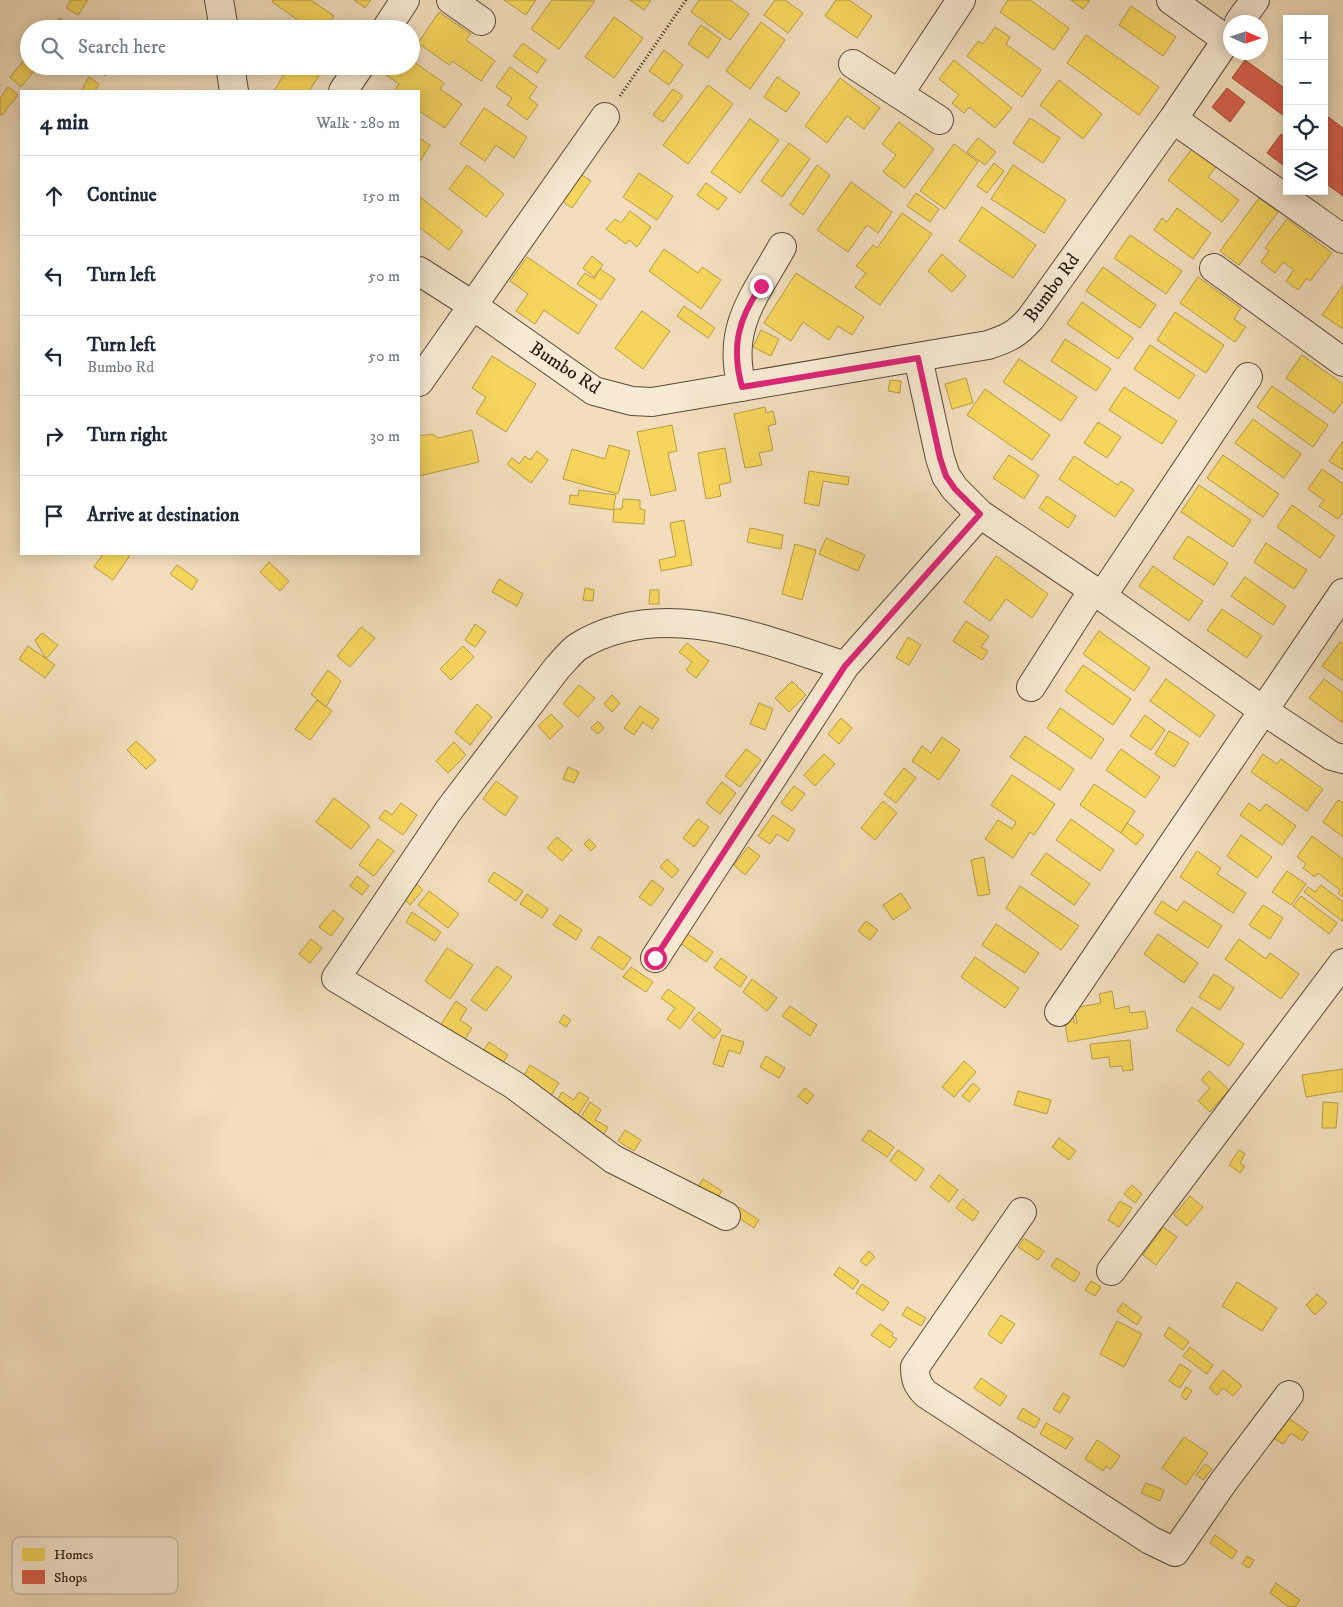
<!DOCTYPE html>
<html lang="en">
<head>
<meta charset="utf-8">
<style>
  :root { --surface:#fff; --page:#f6f6f7; --text:#1f2937; --muted:#747a83; --line:#e0e1e3 }
  body { margin:0; font-family:"IM FELL DW Pica",serif; background:var(--page); color:var(--text) }
  .controls { position:absolute; right:15px; top:15px; display:grid; overflow:hidden; border-radius:0px; box-shadow:0 2px 12px #0003 }
  .controls button { width:45px; height:45px; display:grid; place-items:center; padding:0; border:0; border-bottom:1px solid var(--line); background:var(--surface); color:var(--text); font:25px sans-serif }
  .compass { position:absolute; left:1223px; top:15px; width:45px; height:45px; border-radius:50%; background:var(--surface); box-shadow:0 2px 12px #0003; rotate:93deg }
  .stop { position:absolute; width:15px; height:15px; margin:-11px; border:4px solid #db2777; border-radius:50%; background:#fff }
  .stop.end { background:#db2777; border-color:#fff; box-shadow:0 1px 5px #0008 }
  .list { margin:0; padding:0; list-style:none }
  h2 { display:flex; justify-content:space-between; align-items:center; height:65px; margin:0; padding:0 20px; font-size:21px }
  h2 small { font-size:16px; font-weight:400; color:var(--muted) }
  .list li { display:grid; grid-template-columns:32px 1fr auto; gap:15px; align-items:center; box-sizing:border-box; height:80px; padding:0 20px; border-top:1px solid var(--line) }
  .list b { display:block; font-size:19px; white-space:nowrap }
  .list p { margin:0; font-size:16px; white-space:nowrap; color:var(--muted) }
  .list em { font-size:16px; font-style:normal; color:var(--muted) }
  .icon { flex:none; width:28px; height:28px; fill:none; stroke:currentColor; stroke-width:2; stroke-linecap:round; stroke-linejoin:round }
  .map { position:relative; flex:none; width:1343px; height:1607px; overflow:hidden }
  .search { position:absolute; background:var(--surface); box-shadow:0 2px 12px #0003; left:20px; top:20px; width:400px; height:55px; display:flex; align-items:center; gap:12px; box-sizing:border-box; padding:0 18px; border-radius:28px; color:var(--muted); font-size:19px }
  .panel { position:absolute; background:var(--surface); box-shadow:0 2px 12px #0003; left:20px; top:90px; width:400px; height:465px; border-radius:0px }
  .map>svg:first-child { display:block }
</style>
</head>
<body>
<div class="map">
<svg width="1343" height="1607" viewBox="0 0 1343 1607">
  <rect width="100%" height="100%" fill="#f2debc"/>
  <filter id="stains"><feTurbulence type="fractalNoise" baseFrequency=".004" numOctaves="4"/><feColorMatrix values="0 0 0 0 .2 0 0 0 0 .09 0 0 0 0 .02 0 0 0 .5 -.17"/></filter>
  <radialGradient id="worn" r=".72"><stop offset=".6" stop-color="#630" stop-opacity="0"/><stop offset="1" stop-color="#630" stop-opacity=".3"/></radialGradient>
  <path fill="#f6d55c" stroke="#b89c45" d="M71,0H88L78,15L66,8Z
    M273,0H311L334,16L325,29H311L272,2Z
    M354,0H371L365,8Z
    M504,0H536L526,15Z
    M552,0L595,1L559,49L531,29Z
    M630,0H651L644,10Z
    M699,0H730L749,14L730,40L691,12Z
    M775,0H785L803,13L788,33L764,15Z
    M836,0H849L872,16L857,38L825,16Z
    M1008,0H1030L1069,28L1054,50L1000,12Z
    M1071,0H1090L1083,9Z
    M1131,6L1176,37L1163,56L1119,25Z
    M439,12L471,34L466,40L495,61L481,81L452,61L449,65L418,43Z
    M614,17L643,38L614,78L585,57Z
    M60,18L70,25L67,29H51Z
    M761,22L785,40L750,89L726,71Z
    M701,25L721,39L708,58L688,44Z
    M995,27L1010,37L1006,44L1041,70L1022,97L967,56L978,41L983,44Z
    M1086,35L1159,87L1139,115L1067,63Z
    M523,43L546,60L537,73L513,56Z
    M664,50L683,65L669,85L649,71Z
    M29,54V66H38L21,87L10,77Z
    M954,60L1012,108L995,128L969,107L964,113L952,103L959,95L939,79Z
    M414,62L444,83L440,89L462,104L445,128L419,111V91H394L399,84L383,73L388,66H406L409,69Z
    M94,66H113L105,76Z
    M275,66H324L325,67L309,91H274L283,76L273,69Z
    M510,67L537,87L529,98L538,105L527,120L507,105L512,98L496,87Z
    M89,77L99,84L95,91H81Z
    M777,77L800,93L786,112L764,97Z
    M840,78L880,108L864,129L847,116L827,143L805,126Z
    M1059,80L1102,114L1083,139L1040,105Z
    M708,85L733,104L688,164L663,145Z
    M8,87L18,95L2,115L0,114V98Z
    M673,89L683,96L663,122L653,115Z
    M484,108L527,137L514,158L496,145L485,161L460,144Z
    M1030,118L1060,138L1043,163L1013,143Z
    M750,119L779,140L740,193L711,172Z
    M899,122L934,149L905,188L883,172L896,155L882,144Z
    M419,138L430,145L419,163Z
    M978,138L996,152L985,165L967,152Z
    M789,143L810,159L782,197L761,181Z
    M954,144L978,162L945,209L920,191Z
    M1192,149L1216,167L1208,177L1239,200L1222,222L1168,180Z
    M994,163L1004,171L987,193L977,186Z
    M467,165L504,194L486,217L449,189Z
    M817,165L830,175L803,215L790,205Z
    M1013,165L1066,200L1044,233L991,199Z
    M579,173L591,181L572,208L561,200Z
    M639,173L673,196L657,220L623,197Z
    M851,182L892,212L878,233L867,225L848,252L817,230Z
    M706,183L727,198L718,210L697,195Z
    M916,193L939,209L930,222L907,206Z
    M420,197L463,231L449,250L419,227Z
    M1259,198L1278,212L1239,265L1220,251Z
    M982,207L1036,245L1013,278L959,241Z
    M1177,208L1211,233L1193,259L1154,230L1162,218L1167,222Z
    M630,211L651,227L637,247L629,240L626,244L606,229L615,219L621,223Z
    M902,213L932,234L880,305L855,287L866,273L856,266L873,245L877,248Z
    M1287,219L1332,253L1310,281L1307,278L1298,290L1286,281L1294,270L1283,262L1275,273L1261,262L1269,251L1265,248Z
    M1130,235L1182,271L1166,294L1114,258Z
    M664,249L698,273L702,267L721,280L701,309L649,271Z
    M942,254L966,276L952,292L928,271Z
    M592,256L603,265L594,277L583,268Z
    M527,257L597,305L578,334L544,310L535,324L516,311L528,294L510,281Z
    M1103,267L1156,305L1140,328L1086,291Z
    M600,269L615,279L601,300L577,284L585,273L594,279Z
    M796,273L864,317L852,335L838,326L829,340L803,322L791,341L764,323Z
    M1198,277L1241,308L1234,319L1246,327L1235,342L1180,303Z
    M1343,285V329L1322,315Z
    M1082,302L1133,338L1118,359L1067,324Z
    M684,306L715,328L708,338L677,316Z
    M642,311L670,331L643,369L615,348Z
    M1175,312L1224,345L1206,373L1157,340Z
    M761,330L779,339L771,356L753,347Z
    M1065,339L1111,369L1096,391L1051,361Z
    M1150,345L1195,375L1179,399L1134,369Z
    M1302,355L1343,384V401L1334,413L1286,378Z
    M492,356L536,384L506,432L476,413L486,397L472,388Z
    M1019,359L1077,397L1061,421L1003,382Z
    M966,378L973,403L952,409L945,384Z
    M890,380L901,381L900,393L888,391Z
    M1272,386L1328,425L1313,447L1257,407Z
    M1124,387L1177,421L1162,444L1109,410Z
    M985,389L1050,435L1032,460L967,415Z
    M765,407L766,413L773,411L776,424L768,426L773,450L759,453L762,465L745,468L734,414Z
    M1253,419L1301,454L1284,478L1235,443Z
    M1098,422L1121,437L1107,458L1084,443Z
    M672,425L677,451L668,453L676,490L651,496L637,432Z
    M472,430L479,462L419,476V436L433,434L438,438Z
    M1343,441V470L1329,461Z
    M609,445L630,451L618,494L563,479L572,449L605,459Z
    M725,448L731,482L719,485L721,496L706,499L698,453Z
    M537,451L548,460L531,483L507,464L512,458L519,464L525,456L530,460Z
    M1009,455L1039,475L1024,499L993,478Z
    M1223,455L1279,494L1263,517L1207,478Z
    M1074,456L1118,485L1121,481L1134,490L1115,517L1059,479Z
    M1322,469L1343,484V512L1338,519L1319,506L1324,500L1308,489Z
    M809,471L849,477L848,485L823,481L819,506L804,503Z
    M1199,485L1251,520L1233,547L1181,512Z
    M579,490L616,495L613,510L569,504L570,495L578,496Z
    M1047,496L1076,516L1068,528L1039,508Z
    M623,499L640,500V509L645,510L644,524L613,522L614,509H622Z
    M1292,505L1335,536L1320,558L1277,527Z
    M684,520L692,565L661,571L659,560L676,556L670,523Z
    M750,528L783,535L781,549L747,542Z
    M1188,536L1228,563L1214,585L1173,558Z
    M826,538L865,555L858,571L819,554Z
    M1266,543L1307,570L1294,589L1254,562Z
    M795,544L816,550L802,600L782,594Z
    M103,554H131L113,580L94,567Z
    M996,556L1048,594L1032,618L1006,599L990,621L964,602Z
    M269,562L289,581L280,591L260,572Z
    M177,565L198,580L192,590L170,574Z
    M1153,566L1203,601L1189,621L1139,586Z
    M1245,577L1286,606L1273,625L1231,596Z
    M499,579L523,594L517,606L492,592Z
    M585,588L594,590L593,601L583,600Z
    M650,590H659V604H649Z
    M1222,609L1262,636L1247,658L1207,630Z
    M966,621L989,636L981,647L988,651L982,660L953,641Z
    M475,624L486,632L475,647L465,640Z
    M361,627L375,638L350,667L337,656Z
    M1099,631L1150,668L1134,691L1083,654Z
    M42,633L58,645L46,659L35,640Z
    M908,637L921,645L909,665L896,658Z
    M1340,642L1343,644V681L1322,666Z
    M687,643L709,661L696,678L686,670L692,662L679,652Z
    M28,646L55,665L45,678L19,659Z
    M463,646L474,657L451,680L440,669Z
    M1083,665L1131,699L1113,725L1065,691Z
    M328,670L341,681L326,707L311,694Z
    M1166,679L1215,715L1200,737L1150,701Z
    M1324,679L1343,693V723L1309,698Z
    M792,681L806,695L789,712L775,698Z
    M579,685L595,698L578,717L563,704Z
    M612,695L620,703L612,712L604,704Z
    M317,700L332,711L310,740L295,729Z
    M759,703L773,709L765,730L750,724Z
    M477,704L492,717L470,745L455,732Z
    M640,706L659,719L652,729L643,722L634,735L624,728Z
    M1060,708L1104,739L1091,759L1047,728Z
    M551,714L563,726L550,739L538,726Z
    M1145,715L1165,730L1151,750L1130,736Z
    M841,718L852,728L839,744L828,734Z
    M598,721L604,728L598,734L591,728Z
    M1169,731L1189,743L1174,767L1155,754Z
    M1025,736L1074,769L1060,790L1010,757Z
    M942,737L960,750L939,780L912,761L922,746L931,753Z
    M136,741L156,760L146,769L127,750Z
    M454,742L466,755L448,773L436,761Z
    M746,749L761,760L740,787L725,776Z
    M1121,749L1160,777L1145,798L1106,770Z
    M824,754L835,764L815,786L804,775Z
    M1263,754L1277,764L1281,759L1323,789L1307,811L1251,772Z
    M568,767L579,772L574,783L563,779Z
    M904,768L916,778L896,803L884,794Z
    M1012,775L1055,804L1034,835L1030,832L1013,858L985,839L998,820L1012,829L1016,822L991,805Z
    M496,781L518,797L505,816L483,799Z
    M722,782L736,793L720,814L706,803Z
    M1094,784L1135,811L1121,833L1080,805Z
    M794,786L805,794L792,811L781,803Z
    M334,798L370,826L351,849L316,822Z
    M1338,800L1343,803V837L1323,822Z
    M883,801L897,813L875,840L861,828Z
    M401,803L417,815L403,835L379,818L385,810L392,815Z
    M1249,803L1260,811L1266,804L1296,826L1282,845L1240,815Z
    M773,815L795,830L788,841L777,834L770,844L758,836Z
    M698,819L709,827L694,847L683,838Z
    M1071,819L1114,850L1100,871L1056,840Z
    M1127,823L1144,835L1136,845L1121,833Z
    M1241,835L1272,857L1257,878L1227,856Z
    M1312,836L1343,859V897L1338,893L1340,890L1318,873L1315,877L1303,868L1306,864L1297,857Z
    M557,837L572,850L562,861L547,848Z
    M378,839L394,851L374,876L359,865Z
    M589,839L596,846L591,851L584,844Z
    M748,847L760,856L745,875L734,865Z
    M1197,851L1221,868L1217,874L1246,893L1233,913L1180,877Z
    M1046,853L1090,884L1074,905L1031,874Z
    M984,857L990,894L978,896L971,860Z
    M667,859L679,870L672,878L660,867Z
    M1287,871L1306,884L1291,905L1272,892Z
    M494,872L523,891L516,901L488,881Z
    M357,876L369,886L362,895L350,886Z
    M652,880L664,889L651,906L639,897Z
    M417,884L423,890L410,905L404,899Z
    M1321,885L1343,902V919L1342,921L1304,892L1308,887L1315,892Z
    M1020,886L1079,926L1061,950L1006,908Z
    M429,891L459,914L448,928L418,905Z
    M901,893L911,908L893,920L883,905Z
    M527,894L548,909L542,918L520,904Z
    M1301,896L1337,923L1329,934L1293,906Z
    M1162,901L1177,911L1184,901L1222,926L1208,948L1154,913Z
    M1263,905L1283,918L1270,939L1249,925Z
    M333,910L344,919L331,936L319,927Z
    M412,912L441,932L435,941L406,922Z
    M560,915L582,930L576,940L553,925Z
    M866,921L878,930L870,940L858,931Z
    M996,924L1039,953L1025,973L982,945Z
    M688,934L713,952L706,962L680,943Z
    M1158,934L1198,963L1184,983L1144,954Z
    M599,936L631,958L623,970L591,948Z
    M311,939L322,948L310,963L299,954Z
    M1239,939L1266,959L1270,953L1299,974L1281,999L1225,959Z
    M447,948L473,965L450,999L425,981Z
    M975,957L1019,988L1005,1008L961,977Z
    M721,958L747,977L740,987L714,968Z
    M497,966L512,977L486,1011L471,1000Z
    M631,967L653,982L646,992L623,977Z
    M1214,974L1234,988L1220,1010L1199,997Z
    M752,979L777,998L767,1011L743,992Z
    M668,989L695,1008L680,1029L667,1019L675,1008L661,998Z
    M1112,991L1115,1009L1129,1006L1130,1013L1145,1011L1148,1028L1068,1042L1064,1017L1073,1015L1074,1023H1077L1074,1008L1101,1003L1099,994Z
    M456,1001L467,1009L460,1020L472,1028L464,1041L440,1026Z
    M790,1006L817,1025L810,1036L782,1016Z
    M1192,1007L1244,1044L1229,1066L1176,1030Z
    M699,1012L721,1030L714,1039L692,1020Z
    M564,1015L571,1020L566,1027L559,1022Z
    M722,1035L744,1042L740,1054L729,1050L723,1067L713,1064Z
    M1130,1040L1133,1070L1123,1071L1122,1066L1110,1067L1109,1057L1092,1059L1090,1044Z
    M489,1042L508,1055L501,1066L482,1053Z
    M766,1056L785,1068L779,1078L760,1067Z
    M964,1061L976,1072L954,1097L942,1087Z
    M530,1065L559,1083L550,1097L522,1079Z
    M1343,1069V1091L1306,1097L1302,1075Z
    M1209,1071L1229,1090L1210,1112L1198,1101L1210,1088L1201,1080Z
    M973,1083L980,1089L969,1102L962,1096Z
    M805,1088L814,1095L807,1104L798,1096Z
    M1018,1091L1051,1100L1047,1114L1014,1105Z
    M562,1092L574,1100L579,1092L589,1098L576,1118L555,1104Z
    M590,1102L601,1110L595,1120L608,1127L602,1137L578,1122Z
    M1323,1102L1338,1103L1336,1128H1322Z
    M625,1130L641,1140L634,1151L618,1141Z
    M869,1130L894,1147L887,1157L862,1140Z
    M1059,1138L1076,1151L1069,1160L1052,1147Z
    M898,1150L924,1169L916,1181L890,1161Z
    M1239,1150L1245,1154L1240,1163L1245,1166L1240,1173L1229,1165Z
    M939,1175L958,1190L949,1202L930,1187Z
    M703,1179L722,1191L716,1200L697,1188Z
    M1132,1185L1142,1194L1135,1203L1124,1194Z
    M1190,1196L1203,1207L1187,1226L1174,1215Z
    M963,1199L979,1212L973,1221L956,1208Z
    M1120,1201L1132,1208L1119,1227L1108,1220Z
    M739,1207L759,1220L754,1228L734,1215Z
    M1163,1227L1177,1237L1156,1265L1143,1255Z
    M1024,1238L1044,1251L1038,1260L1018,1247Z
    M869,1251L875,1257L866,1266L860,1261Z
    M1057,1258L1080,1273L1074,1282L1051,1266Z
    M839,1267L859,1281L853,1289L834,1275Z
    M1091,1281L1101,1287L1095,1296L1085,1290Z
    M1237,1282L1277,1308L1262,1331L1222,1306Z
    M862,1284L889,1302L883,1311L856,1293Z
    M1317,1294L1327,1303L1315,1315L1306,1305Z
    M1123,1303L1142,1317L1137,1325L1117,1311Z
    M907,1307L926,1318L921,1326L902,1315Z
    M1001,1315L1015,1324L1001,1344L988,1334Z
    M1117,1321L1142,1334L1124,1367L1100,1354Z
    M880,1324L893,1333L892,1336L897,1339L890,1348L871,1335Z
    M1169,1327L1189,1342L1183,1350L1164,1336Z
    M1190,1347L1213,1365L1207,1374L1183,1356Z
    M1180,1364L1191,1371L1180,1388L1169,1381Z
    M1223,1370L1242,1386L1233,1396L1223,1388L1217,1395L1209,1388Z
    M981,1378L1007,1396L1000,1406L974,1388Z
    M1186,1387L1192,1391L1186,1400L1181,1396Z
    M1063,1393L1070,1397L1060,1413L1053,1409Z
    M1023,1408L1040,1419L1035,1428L1017,1418Z
    M1287,1417L1308,1432L1302,1441L1291,1433L1283,1444L1273,1438Z
    M1046,1423L1073,1438L1066,1449L1040,1434Z
    M1184,1437L1208,1453L1186,1485L1162,1468Z
    M1097,1440L1120,1456L1111,1469L1106,1466L1103,1471L1085,1459Z
    M1205,1464L1212,1469L1203,1480L1196,1475Z
    M1146,1483L1164,1490L1160,1501L1141,1493Z
    M1215,1535L1237,1551L1232,1559L1210,1543Z
    M1247,1556L1254,1560L1249,1568L1242,1564Z
    M1276,1583L1300,1600L1295,1607H1289L1270,1593Z"/>
  <path fill="#d6604d" stroke="#a14a3a" d="M1245,60L1287,90V118L1232,78Z
    M1227,88L1245,102L1230,122L1212,107Z
    M1327,116L1343,128V196L1324,182V120Z
    M1281,134L1287,139V159L1283,165L1267,153Z"/>
  <g fill="none" stroke-linecap="round" stroke-linejoin="round">
    <defs>
      <path id="minor" d="M219,0L224,29
        M451,0L481,21
        M1171,0L1227,40
        M1239,22L1255,0
        M386,29L405,0
        M853,64L939,120
        M230,66L234,91
        M343,91L360,66
        M899,94L961,0
        M1173,119L1343,239
        M1214,268L1343,362
        M419,271L472,305L594,391L632,401L652,402L988,345C1009,338 1017,334 1031,318L1173,119L1230,35
        M918,358L940,458L946,476L955,489L980,514L1093,590L1264,711L1332,756L1343,759
        M419,382L605,117
        M742,387C726,327 755,296 782,247
        M1102,596L1248,377
        M1031,687L1093,590
        M655,958L845,666L980,514
        M1059,1012L1343,593
        M1022,1212L915,1367C915,1379 917,1385 926,1394L1150,1540L1175,1552L1224,1481L1289,1395
        M726,1216L613,1159L514,1085L336,978L449,810L557,668C564,661 571,651 579,646C662,596 762,639 845,666
        M1111,1271L1343,963"/>
    </defs>
    <use href="#minor" stroke="#594a3a" stroke-width="30"/>
    <path stroke="#26180f" stroke-width="3" stroke-dasharray="1 2.5" stroke-linecap="butt" d="M620,96L686,0"/>
    <use href="#minor" stroke="#f7ead3" stroke-width="28"/>
  </g>
  <g fill="none" stroke-linecap="round" stroke-linejoin="round">
    <path stroke="#db2777" stroke-width="6" d="M655,958L845,666L980,514L955,489L946,476L940,458L918,358L742,387C731,347 738,319 761,286"/>
  </g>
  <g text-anchor="middle" dominant-baseline="central" stroke-width="5" stroke-linejoin="round" paint-order="stroke">
    <g font-size="19" fill="#26180f" stroke="#f7ead3">
      <text transform="translate(1052 288) rotate(-54)">Bumbo Rd</text>
      <text transform="translate(565 368) rotate(33)">Bumbo Rd</text>
    </g>
  </g>
  <rect x="12" y="1537" width="166" height="57" rx="8" fill="#f7ead3" stroke="#b8ab98" stroke-width="1"/>
  <rect x="22" y="1548" width="23" height="13" fill="#f6d55c"/>
  <rect x="22" y="1570" width="23" height="14" fill="#d6604d"/>
  <g font-size="14" fill="#26180f">
    <text x="54" y="1559">Homes</text>
    <text x="54" y="1582">Shops</text>
  </g>
  <rect width="100%" height="100%" filter="url(#stains)"/>
  <rect width="100%" height="100%" fill="url(#worn)"/>
</svg>
<div class="controls">
<button>+</button>
<button>−</button>
<button><svg class="icon" aria-label="locate" viewBox="0 0 24 24"><circle cx="12" cy="12" r="6"/><path d="M12 2v4M12 18v4M2 12h4M18 12h4"/></svg></button>
<button><svg class="icon" aria-label="layers" viewBox="0 0 24 24"><path d="M12 4l9 5-9 5-9-5zM3 14l9 5 9-5"/></svg></button>
</div>
<svg class="compass" viewBox="-18 -18 36 36"><path d="M0-13l5 13h-10z" fill="#e53935"/><path d="M0 13l5-13h-10z" fill="#747a83"/></svg>
<div class="stop" style="left:655px;top:958px"></div>
<div class="stop end" style="left:761px;top:286px"></div>
<div class="search"><svg class="icon" aria-label="search" viewBox="0 0 24 24"><circle cx="10" cy="10" r="6"/><path d="M15 15l6 6"/></svg>Search here</div>
<section class="panel">
<h2>4 min<small>Walk · 280 m</small></h2>
<ul class="list">
<li><svg class="icon" aria-label="ahead" viewBox="0 0 24 24"><path d="M12 20V5M6 11l6-6 6 6"/></svg><div><b>Continue</b></div><em>150 m</em></li>
<li><svg class="icon" aria-label="left" viewBox="0 0 24 24"><path d="M17 20v-9H6M10 6l-5 5 5 5"/></svg><div><b>Turn left</b></div><em>50 m</em></li>
<li><svg class="icon" aria-label="left" viewBox="0 0 24 24"><path d="M17 20v-9H6M10 6l-5 5 5 5"/></svg><div><b>Turn left</b><p>Bumbo Rd</p></div><em>50 m</em></li>
<li><svg class="icon" aria-label="right" viewBox="0 0 24 24"><path d="M7 20v-9h11M14 6l5 5-5 5"/></svg><div><b>Turn right</b></div><em>30 m</em></li>
<li><svg class="icon" aria-label="arrive" viewBox="0 0 24 24"><path d="M6 21V4h12l-3 4 3 4H6"/></svg><div><b>Arrive at destination</b></div></li>
</ul>
</section>
</div>
</body>
</html>
